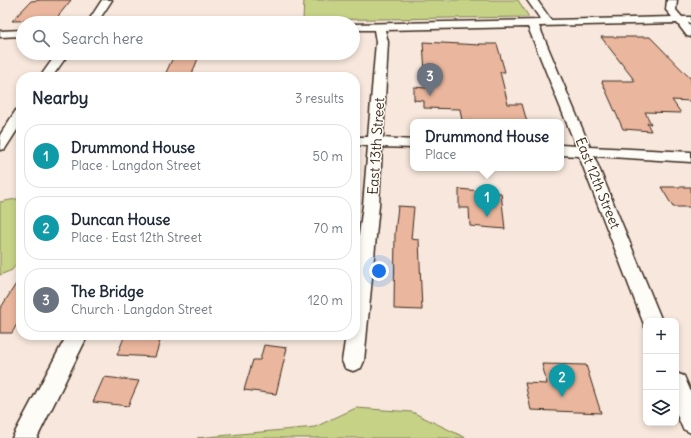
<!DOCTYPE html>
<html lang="en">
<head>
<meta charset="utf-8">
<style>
  :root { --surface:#fff; --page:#f6f6f7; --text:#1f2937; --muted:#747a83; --line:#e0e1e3; --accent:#d1495b }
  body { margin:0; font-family:Delius,sans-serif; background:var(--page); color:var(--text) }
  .controls { position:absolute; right:12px; bottom:12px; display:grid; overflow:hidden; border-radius:8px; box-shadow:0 2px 6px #0003 }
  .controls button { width:36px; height:36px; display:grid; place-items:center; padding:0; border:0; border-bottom:1px solid var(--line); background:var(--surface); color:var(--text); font:20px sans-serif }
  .you { position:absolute; left:379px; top:271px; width:14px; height:14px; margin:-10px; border:3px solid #fff; border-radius:50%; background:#1a73e8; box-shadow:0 0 0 6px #1a73e833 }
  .badge { display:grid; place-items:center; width:26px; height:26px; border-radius:50%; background:var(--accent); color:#fff; font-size:13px; font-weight:700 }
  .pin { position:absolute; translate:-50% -33px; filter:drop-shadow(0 1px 2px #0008) }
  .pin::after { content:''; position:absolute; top:21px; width:14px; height:12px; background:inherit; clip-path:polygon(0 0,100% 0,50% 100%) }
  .popup { position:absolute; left:410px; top:119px; width:154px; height:52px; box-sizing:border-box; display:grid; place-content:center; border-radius:8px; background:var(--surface); filter:drop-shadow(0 1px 3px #0005); font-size:13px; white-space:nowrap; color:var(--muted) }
  .popup b { font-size:15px; color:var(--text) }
  .popup::after { content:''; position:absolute; left:50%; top:100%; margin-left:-8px; border:8px solid transparent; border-top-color:var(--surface) }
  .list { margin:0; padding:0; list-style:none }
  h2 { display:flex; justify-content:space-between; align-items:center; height:52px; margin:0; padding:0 16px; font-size:17px }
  h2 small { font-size:13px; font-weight:400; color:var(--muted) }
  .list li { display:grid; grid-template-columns:26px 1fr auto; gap:12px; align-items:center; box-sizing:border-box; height:64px; margin:0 8px 8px; padding:0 8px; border:1px solid var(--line); border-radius:16px }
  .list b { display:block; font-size:15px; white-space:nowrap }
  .list p { margin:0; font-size:13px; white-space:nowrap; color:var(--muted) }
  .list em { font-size:13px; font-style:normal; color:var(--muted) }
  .icon { flex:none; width:22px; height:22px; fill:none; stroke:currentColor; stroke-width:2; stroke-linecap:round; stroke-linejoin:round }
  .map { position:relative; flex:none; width:691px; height:438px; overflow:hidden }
  .search { position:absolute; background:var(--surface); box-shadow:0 2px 6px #0003; left:16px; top:16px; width:344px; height:44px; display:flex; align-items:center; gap:10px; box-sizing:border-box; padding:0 14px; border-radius:22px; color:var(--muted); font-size:15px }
  .panel { position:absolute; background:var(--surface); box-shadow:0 2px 6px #0003; left:16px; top:72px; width:344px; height:268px; border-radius:16px }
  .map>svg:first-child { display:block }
</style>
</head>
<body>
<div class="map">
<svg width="691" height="438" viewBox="0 0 691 438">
  <rect width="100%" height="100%" fill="#f7e7dc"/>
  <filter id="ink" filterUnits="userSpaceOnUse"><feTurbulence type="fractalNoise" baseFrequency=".025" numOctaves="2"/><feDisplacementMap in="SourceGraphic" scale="8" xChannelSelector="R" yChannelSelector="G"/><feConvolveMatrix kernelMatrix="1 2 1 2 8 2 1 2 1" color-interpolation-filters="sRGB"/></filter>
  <g filter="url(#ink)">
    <path fill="#c6d286" stroke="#807e52" d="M304,0H518L529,17L303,20Z
      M21,198V257L12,270L0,275V202Z
      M356,408L412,412L466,438H197L315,427Z"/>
    <path fill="#eab69d" stroke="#3b2a1e" d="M41,0H71L55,20L12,21L31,1Z
      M601,37H650L691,79V101L672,100L681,113L645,112L651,124L647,123L651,131L623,129L602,82H603L602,81H635Z
      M423,42L480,45L479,44H497L505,72H500L508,104H522L527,122L462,121L460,109L424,108V101L414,100V87L426,88Z
      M175,53H200L192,74H185L183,77H164Z
      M661,187H691V207H673Z
      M459,189L501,193L505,229L470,226L469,208H459Z
      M398,206L414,207L411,239L419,240L422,310L394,309L395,233Z
      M21,276V317L12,333H0V309Z
      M125,335H162L155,357L117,355Z
      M264,345L287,348L276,394L244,390L253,360H260Z
      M542,364L586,365L601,413L531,410L525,383L547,384Z
      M104,377L139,381L128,406L93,402Z"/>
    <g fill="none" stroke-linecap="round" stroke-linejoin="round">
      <defs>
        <path id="minor" d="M102,0H112L97,23H87Z
          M527,0H537L551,20L672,17L666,10L667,0H677L676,10L682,17H691V23H688L691,27V37L687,36L677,23L539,26L590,147L691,152V162L594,156L662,321H646V327H645L579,156L561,155V145L576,146L528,27L385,30L388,42L383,138L413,140V148L382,147L379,205L364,361L361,368L353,371L345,368L342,361L346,335H355V264L363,205L368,146L355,145V137H368L376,42L374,30H353V24L541,20Z
          M23,30V36L0,37V31Z
          M57,53H69L52,77H40Z
          M21,109V124L5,149L0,150V135L16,110Z
          M67,335H88L37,438H12Z
          M676,373L684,376L691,392V433L683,429L676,413Z"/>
      </defs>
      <use href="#minor" stroke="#3b2a1e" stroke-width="3"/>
      <use href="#minor" fill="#fdfcf7" fill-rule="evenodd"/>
    </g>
  </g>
  <g text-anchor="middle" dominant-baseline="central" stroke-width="3" stroke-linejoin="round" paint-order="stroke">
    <g font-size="14" fill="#3b2a1e" stroke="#fdfcf7">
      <text transform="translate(376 146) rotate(-86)">East 13th Street</text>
      <text transform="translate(598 183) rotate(68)">East 12th Street</text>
    </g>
  </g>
</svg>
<div class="controls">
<button>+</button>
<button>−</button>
<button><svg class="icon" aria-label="layers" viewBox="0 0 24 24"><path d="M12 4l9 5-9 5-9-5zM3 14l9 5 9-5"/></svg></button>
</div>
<div class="you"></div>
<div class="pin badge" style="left:487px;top:217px;background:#0f9aa8">1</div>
<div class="popup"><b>Drummond House</b>Place</div>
<div class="pin badge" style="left:562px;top:397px;background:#0f9aa8">2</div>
<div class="pin badge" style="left:430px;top:96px;background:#6b7280">3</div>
<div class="search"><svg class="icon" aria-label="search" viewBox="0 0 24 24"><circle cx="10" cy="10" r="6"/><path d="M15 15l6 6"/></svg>Search here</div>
<section class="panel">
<h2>Nearby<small>3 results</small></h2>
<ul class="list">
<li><span class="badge" style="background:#0f9aa8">1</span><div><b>Drummond House</b><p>Place · Langdon Street</p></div><em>50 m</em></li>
<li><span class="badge" style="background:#0f9aa8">2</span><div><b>Duncan House</b><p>Place · East 12th Street</p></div><em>70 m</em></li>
<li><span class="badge" style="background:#6b7280">3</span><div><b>The Bridge</b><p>Church · Langdon Street</p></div><em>120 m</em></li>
</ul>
</section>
</div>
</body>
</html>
